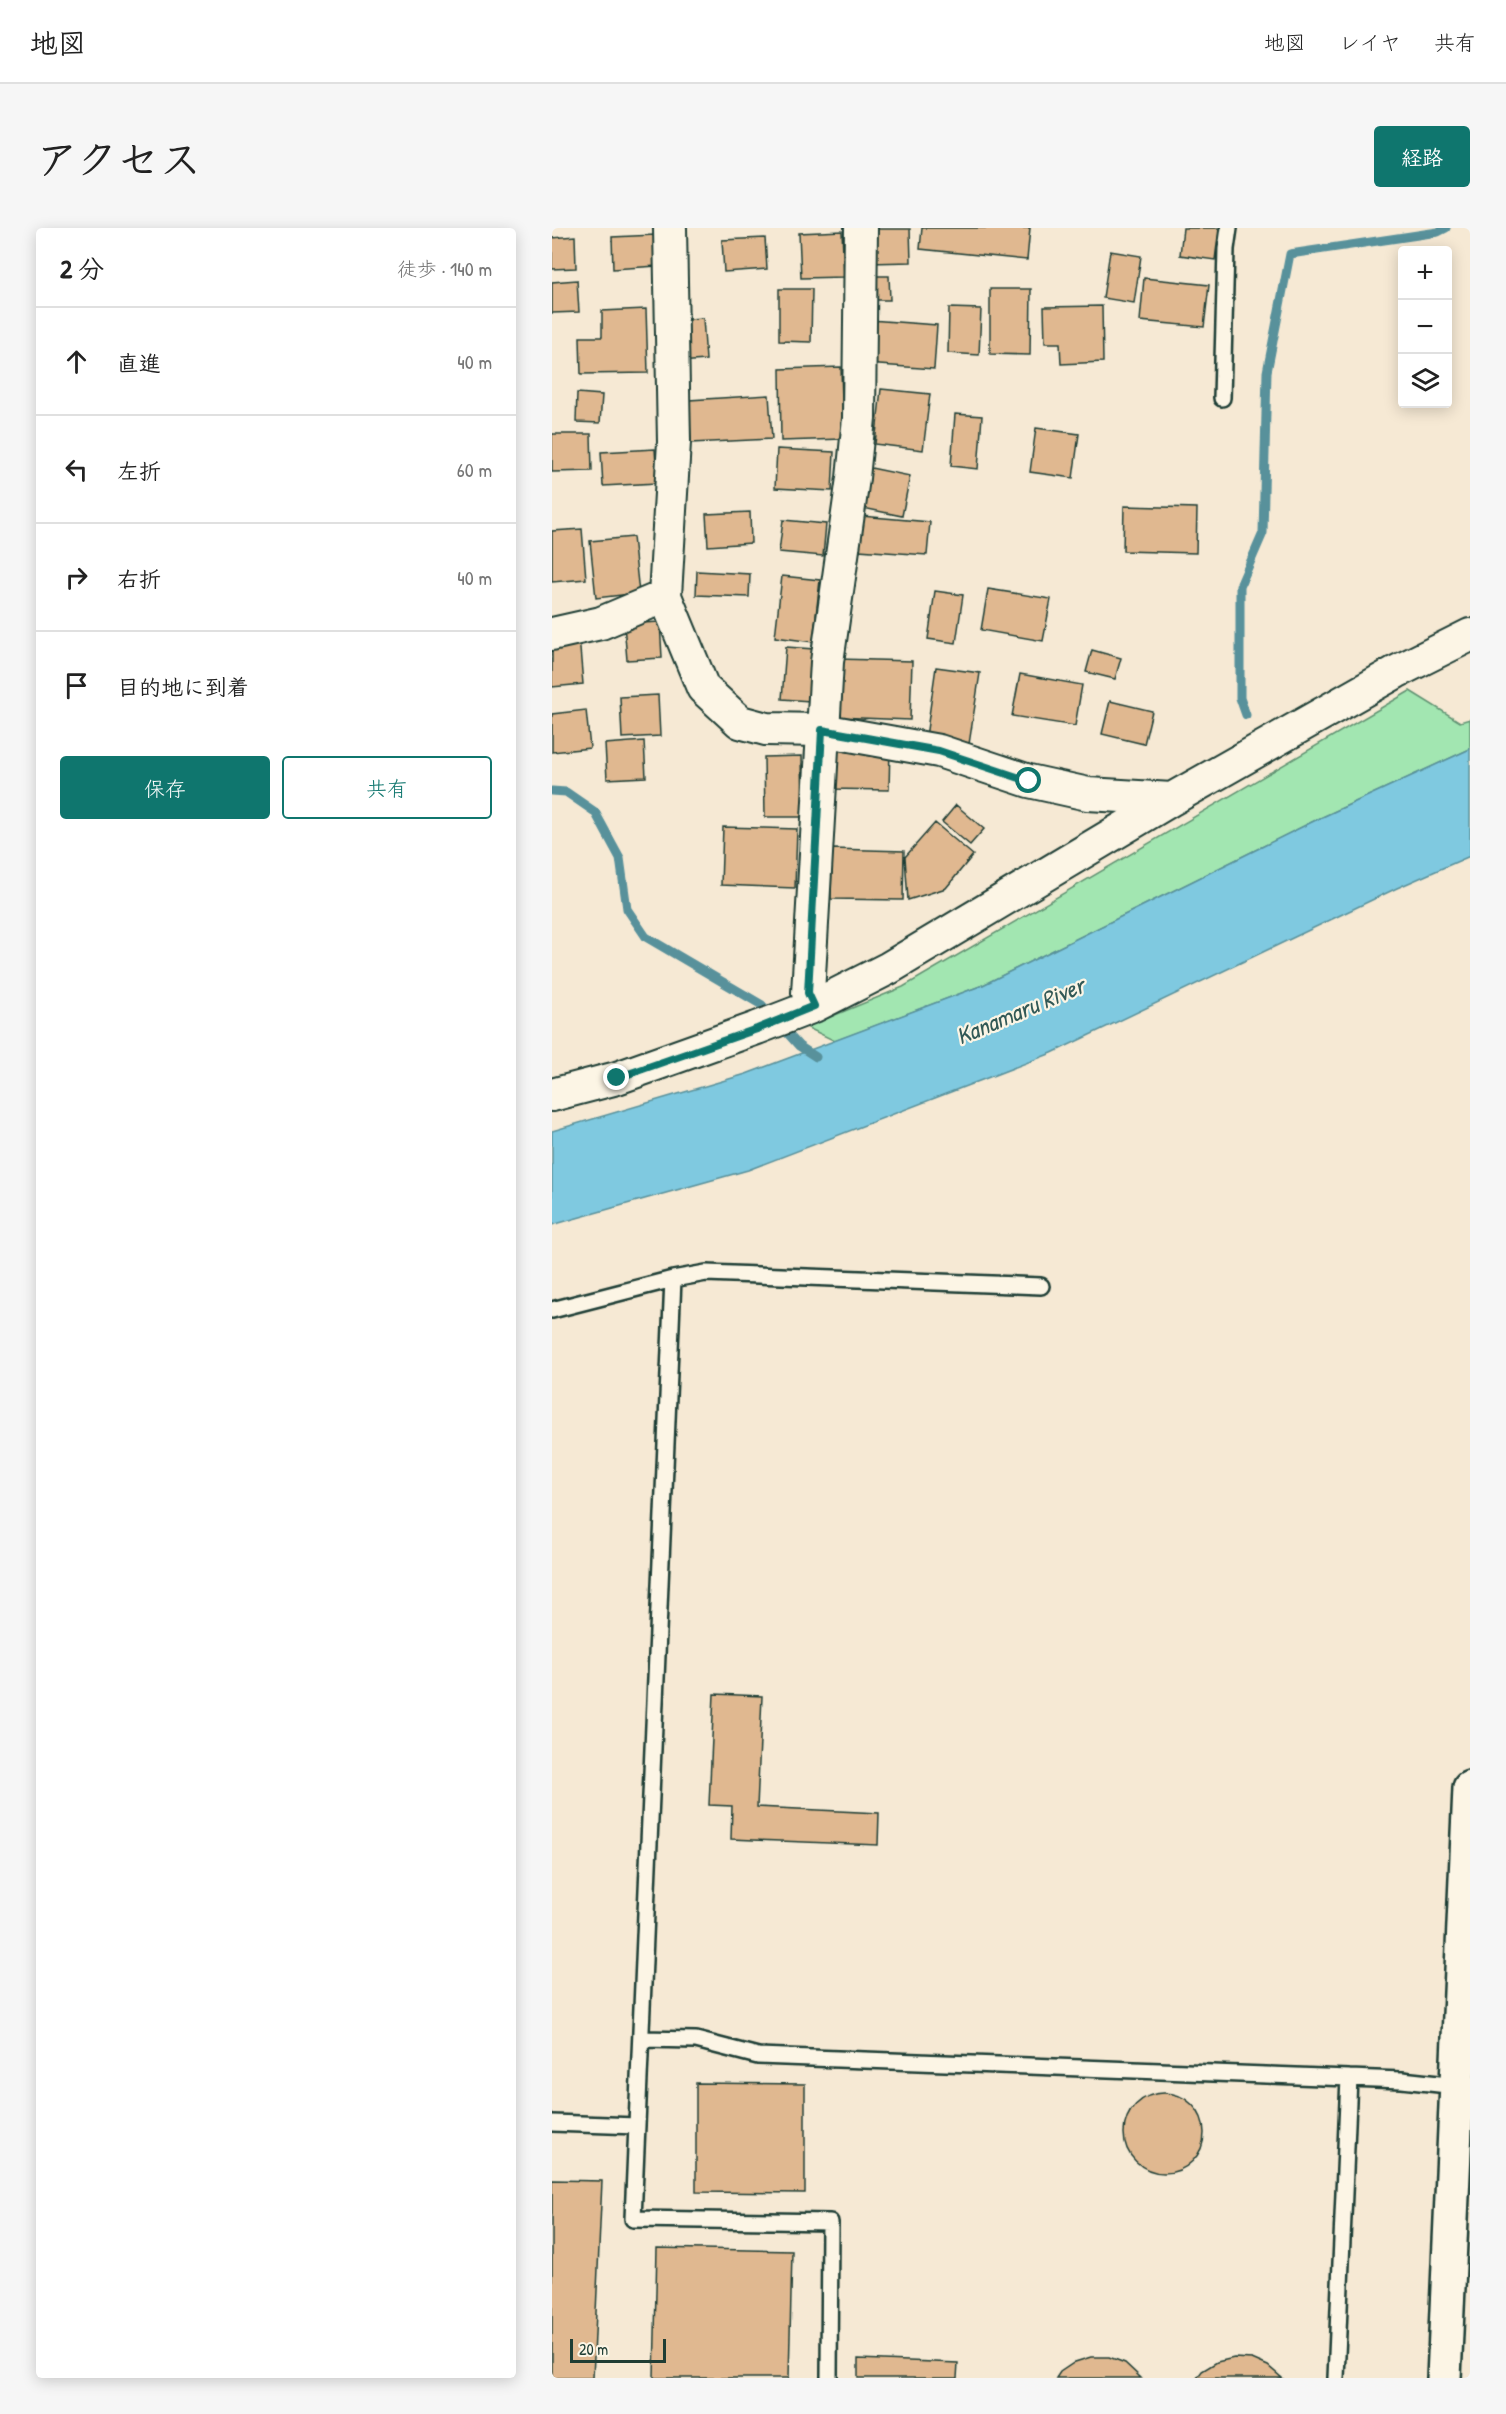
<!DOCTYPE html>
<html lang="ja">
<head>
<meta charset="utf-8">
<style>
  :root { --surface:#fff; --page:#f6f6f6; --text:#222; --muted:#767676; --line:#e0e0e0; --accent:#0f766e }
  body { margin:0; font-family:"Patrick Hand","Klee One",sans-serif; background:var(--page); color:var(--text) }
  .controls { position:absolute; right:18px; top:18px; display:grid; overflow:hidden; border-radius:6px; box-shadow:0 3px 15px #0003 }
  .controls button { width:54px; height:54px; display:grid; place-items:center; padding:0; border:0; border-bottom:2px solid var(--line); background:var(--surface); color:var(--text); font:30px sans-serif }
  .scale { position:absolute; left:18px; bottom:15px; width:96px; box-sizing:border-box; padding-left:6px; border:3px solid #1f3d34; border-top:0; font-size:16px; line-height:21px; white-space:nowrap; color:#1f3d34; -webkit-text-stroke:4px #fcf5e5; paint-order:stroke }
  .stop { position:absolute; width:18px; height:18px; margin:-14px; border:4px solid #0f766e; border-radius:50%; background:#fff }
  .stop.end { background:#0f766e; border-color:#fff; box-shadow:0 2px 6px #0008 }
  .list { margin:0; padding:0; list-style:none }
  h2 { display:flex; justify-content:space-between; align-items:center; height:78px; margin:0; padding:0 24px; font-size:26px }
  h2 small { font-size:20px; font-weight:400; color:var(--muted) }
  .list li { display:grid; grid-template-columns:39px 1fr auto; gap:18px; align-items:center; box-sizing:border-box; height:108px; padding:0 24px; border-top:2px solid var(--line) }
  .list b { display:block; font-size:22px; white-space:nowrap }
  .list em { font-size:20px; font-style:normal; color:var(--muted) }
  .actions { display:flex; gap:12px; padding:18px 24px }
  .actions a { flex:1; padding:14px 0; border:2px solid var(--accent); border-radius:6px; text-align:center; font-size:21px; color:var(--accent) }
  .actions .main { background:var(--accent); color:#fff }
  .icon { flex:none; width:33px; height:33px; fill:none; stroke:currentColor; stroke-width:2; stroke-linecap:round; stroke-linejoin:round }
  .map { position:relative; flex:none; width:918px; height:2150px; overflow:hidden; border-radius:6px }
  header { display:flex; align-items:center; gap:36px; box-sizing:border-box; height:84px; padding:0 30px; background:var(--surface); border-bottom:2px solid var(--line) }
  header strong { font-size:28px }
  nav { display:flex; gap:33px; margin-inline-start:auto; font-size:21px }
  .intro { display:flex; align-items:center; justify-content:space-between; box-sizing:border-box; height:144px; padding:0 36px }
  h1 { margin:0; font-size:42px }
  .button { padding:15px 27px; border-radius:6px; background:var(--accent); color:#fff; font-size:21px; font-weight:700 }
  main { display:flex; gap:36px; padding:0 36px }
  aside { flex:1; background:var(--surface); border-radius:6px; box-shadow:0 3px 15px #0003 }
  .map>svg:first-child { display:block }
</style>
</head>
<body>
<header>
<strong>地図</strong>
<nav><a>地図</a><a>レイヤ</a><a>共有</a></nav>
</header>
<div class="intro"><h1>アクセス</h1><a class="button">経路</a></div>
<main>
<aside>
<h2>2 分<small>徒歩 · 140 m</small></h2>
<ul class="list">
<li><svg class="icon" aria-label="ahead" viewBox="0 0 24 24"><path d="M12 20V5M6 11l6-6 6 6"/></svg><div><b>直進</b></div><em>40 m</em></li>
<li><svg class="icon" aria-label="left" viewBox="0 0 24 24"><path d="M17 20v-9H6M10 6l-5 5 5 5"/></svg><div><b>左折</b></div><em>60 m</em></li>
<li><svg class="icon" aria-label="right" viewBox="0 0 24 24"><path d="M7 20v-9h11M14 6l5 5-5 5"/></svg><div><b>右折</b></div><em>40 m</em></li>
<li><svg class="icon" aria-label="arrive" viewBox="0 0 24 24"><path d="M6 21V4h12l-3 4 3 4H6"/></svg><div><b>目的地に到着</b></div></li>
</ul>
<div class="actions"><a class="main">保存</a><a>共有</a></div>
</aside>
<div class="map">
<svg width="918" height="2150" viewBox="0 0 918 2150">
  <rect width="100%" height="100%" fill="#f6e9d4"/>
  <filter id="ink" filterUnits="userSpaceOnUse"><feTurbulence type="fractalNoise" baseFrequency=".0167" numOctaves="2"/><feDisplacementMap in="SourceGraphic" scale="12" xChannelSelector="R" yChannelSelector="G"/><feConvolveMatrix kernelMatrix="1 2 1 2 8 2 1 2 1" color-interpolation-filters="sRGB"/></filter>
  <g filter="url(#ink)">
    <path fill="#a2e6b1" stroke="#609272" stroke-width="1.5" d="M858,463L908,494L918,491V521L764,592L431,757L283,813L254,799L351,759Z"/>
    <path fill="#7fc9e0" stroke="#59919b" stroke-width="1.5" d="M918,521V628L845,660L500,825L196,942L0,997V903L194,846L431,757L764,592Z"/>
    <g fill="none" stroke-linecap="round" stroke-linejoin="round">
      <path stroke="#59919b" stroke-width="9" d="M694,487L688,470V358L711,305L715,144L738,26L886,4L894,0
        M0,563L14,564L43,584L68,630L75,681L94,709L210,777L247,818L264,829"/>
    </g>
    <path fill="#e0b890" stroke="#1f3d34" stroke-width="1.5" d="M370,0H478L475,32L368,21Z
      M631,0H667L663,32L628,27Z
      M317,1H358L359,34L317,35Z
      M290,3L292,49L249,50L247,5Z
      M103,7L105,38L61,41L60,9Z
      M23,8L24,40L0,41V10Z
      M213,10L215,41L172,44L170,12Z
      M558,23L589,28L582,75L551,70Z
      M319,48H337L338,72H319Z
      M592,50L657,57L652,99L588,93Z
      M25,52L27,84L0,85V54Z
      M227,61H260L259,114L227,113Z
      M438,61H479L478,127L438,126Z
      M550,78L551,134L509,136L508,115H493L492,79Z
      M397,80L429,81L427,127L396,125Z
      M94,81L96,145L29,146L28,109H50V83Z
      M151,90L154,132L126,134L122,92Z
      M318,92L385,97L382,141L314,136Z
      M289,139L291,211L229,213L228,141Z
      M329,161L378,166L371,222L323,216Z
      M25,165L50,167L48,195L24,194Z
      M217,167L220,211L139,215L137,172Z
      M403,186L430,188L426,241L399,238Z
      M484,200L527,206L521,250L478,244Z
      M0,206H39L40,243L0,244Z
      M103,221L105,255L51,258L49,224Z
      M225,221L282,224L280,263L223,260Z
      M319,240L358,248L350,288L311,280Z
      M572,278L645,280L644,325L571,323Z
      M198,284L199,315L156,318L154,286Z
      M309,288L378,294L375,327L307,322Z
      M231,292L274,296L271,328L227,324Z
      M30,301L34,351L0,354V303Z
      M81,309L87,365L44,370L38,313Z
      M145,343L198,346L197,369L144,367Z
      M230,348L268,352L261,414L223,409Z
      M436,361L499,371L491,413L429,402Z
      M383,363L411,367L404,415L376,411Z
      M108,394L110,430L75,432L72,396Z
      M27,409L31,456L0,459V412Z
      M234,419L262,421L258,473L230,471Z
      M540,422L569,430L563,451L534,444Z
      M286,431L360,433L358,492L284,489Z
      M384,439L428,445L417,516L374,509Z
      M468,446L530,457L523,498L460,488Z
      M106,467L108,508L70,510L68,469Z
      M558,473L600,483L592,516L550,506Z
      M34,482L38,520L0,524V486Z
      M92,513L94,549L55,551L53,516Z
      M280,516L338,517L337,562L279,561Z
      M250,528L251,589H213L212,529Z
      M404,577L432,601L418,617L390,594Z
      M383,595L421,627L394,660L356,672L353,629Z
      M171,599L245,601L243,660L169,657Z
      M280,621L352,623L351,672L279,671Z
      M162,1466L210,1468L205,1579L327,1585L326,1617L179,1611L180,1578L157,1577Z
      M144,1855L253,1856V1965L144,1964Z
      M572 1905a40 40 0 1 1 80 0a40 40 0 1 1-80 0Z
      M0,1952L50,1953L41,2150H0Z
      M105,2020L240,2023L237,2150H102Z
      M539,2129H557L573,2135L589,2150H504L508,2144L523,2134Z
      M682,2130L700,2131L716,2138L730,2150H645L650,2143L665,2134Z
      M306,2131L406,2135L405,2150H306Z"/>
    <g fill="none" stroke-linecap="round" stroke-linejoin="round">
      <defs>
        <path id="service" d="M670,170L674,21L677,0
          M121,1051L81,1991L278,1994L277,2150
          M0,1082L121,1051L154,1045L489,1058
          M89,1811L144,1812L206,1828L850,1852L905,1858
          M0,1895L85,1898
          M784,2150L797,1850"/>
        <path id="minor" d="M118,0L122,214L113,368L151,460L188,494L214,501L270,502L387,523L477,553L536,566L620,571
          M0,406L49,395L113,368
          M262,778L256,765L275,434L301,250L307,190L309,0
          M0,867L65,850L205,800L262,778L337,740L620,571L844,444L918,407"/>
        <path id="tertiary" d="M892,2150L918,1560"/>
      </defs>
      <use href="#service" stroke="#1f3d34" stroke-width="20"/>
      <use href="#minor" stroke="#1f3d34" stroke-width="36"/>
      <use href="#tertiary" stroke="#1f3d34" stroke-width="38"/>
      <use href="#service" stroke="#fcf5e5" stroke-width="15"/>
      <use href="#minor" stroke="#fcf5e5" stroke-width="32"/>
      <use href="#tertiary" stroke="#fcf5e5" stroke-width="33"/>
    </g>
  </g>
  <g fill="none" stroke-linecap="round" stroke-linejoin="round" filter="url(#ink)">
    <path stroke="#0f766e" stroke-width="8" d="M65,850L205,801L262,778L256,765L270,502L387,523L477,553"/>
  </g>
  <g text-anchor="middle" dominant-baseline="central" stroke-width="4.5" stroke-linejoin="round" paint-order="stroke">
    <g font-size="24" font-style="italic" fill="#325956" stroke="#fcf5e5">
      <text transform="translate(468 782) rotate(-23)">Kanamaru River</text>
    </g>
  </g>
</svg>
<div class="controls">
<button>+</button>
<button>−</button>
<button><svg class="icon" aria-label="layers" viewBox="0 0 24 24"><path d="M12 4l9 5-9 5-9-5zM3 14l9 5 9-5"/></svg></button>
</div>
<div class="scale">20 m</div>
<div class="stop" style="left:477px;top:553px"></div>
<div class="stop end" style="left:65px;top:850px"></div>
</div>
</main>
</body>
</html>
